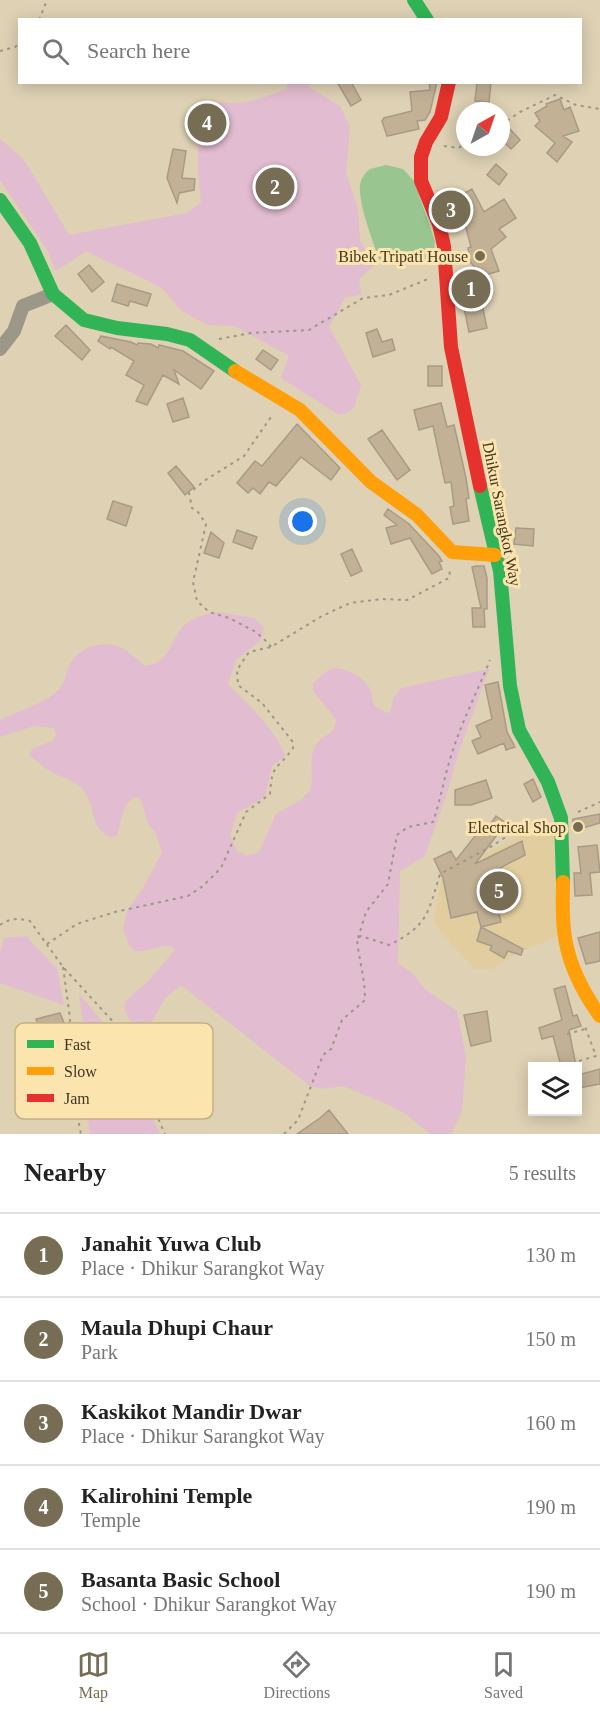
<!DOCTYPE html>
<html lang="en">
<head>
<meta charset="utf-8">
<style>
  :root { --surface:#fff; --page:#f2f2f2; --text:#222; --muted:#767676; --line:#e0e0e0; --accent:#776c54 }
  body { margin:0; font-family:"Times New Roman",serif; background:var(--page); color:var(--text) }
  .controls { position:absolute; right:18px; bottom:18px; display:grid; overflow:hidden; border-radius:0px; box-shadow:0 3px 15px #0003 }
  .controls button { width:54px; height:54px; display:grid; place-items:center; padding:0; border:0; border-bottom:2px solid var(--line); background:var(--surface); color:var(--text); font:30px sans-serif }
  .compass { position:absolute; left:456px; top:102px; width:54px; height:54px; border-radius:50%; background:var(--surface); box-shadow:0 3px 15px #0003; rotate:40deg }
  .you { position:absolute; left:303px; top:522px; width:21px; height:21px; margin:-15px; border:4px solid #fff; border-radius:50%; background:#1a73e8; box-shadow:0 0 0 9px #1a73e833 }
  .badge { display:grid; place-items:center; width:39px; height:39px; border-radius:50%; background:var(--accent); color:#fff; font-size:20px; font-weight:700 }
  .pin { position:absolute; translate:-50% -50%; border:3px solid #fff; box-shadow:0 2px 6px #0006 }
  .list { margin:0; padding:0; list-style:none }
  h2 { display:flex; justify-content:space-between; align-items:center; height:78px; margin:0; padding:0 24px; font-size:26px }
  h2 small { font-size:20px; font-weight:400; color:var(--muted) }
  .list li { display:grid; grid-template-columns:39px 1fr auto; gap:18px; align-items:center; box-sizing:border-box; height:84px; padding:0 24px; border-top:2px solid var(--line) }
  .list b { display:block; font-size:22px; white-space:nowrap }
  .list p { margin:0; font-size:20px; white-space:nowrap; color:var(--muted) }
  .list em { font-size:20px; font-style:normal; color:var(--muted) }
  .icon { flex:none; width:33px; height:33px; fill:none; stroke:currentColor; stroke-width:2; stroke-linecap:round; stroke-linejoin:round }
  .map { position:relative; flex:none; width:600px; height:1134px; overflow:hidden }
  .search { position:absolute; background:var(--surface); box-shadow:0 3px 15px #0003; left:18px; right:18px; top:18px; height:66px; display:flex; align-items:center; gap:15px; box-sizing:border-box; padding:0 21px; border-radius:0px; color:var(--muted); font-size:22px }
  .sheet { height:498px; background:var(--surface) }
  nav { display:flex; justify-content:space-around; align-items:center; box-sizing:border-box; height:84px; border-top:2px solid var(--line); background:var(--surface); font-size:16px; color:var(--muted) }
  nav a { display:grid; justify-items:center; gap:3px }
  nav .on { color:var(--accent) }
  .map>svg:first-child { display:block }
</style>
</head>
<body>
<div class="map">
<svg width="600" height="1134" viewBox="0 0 600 1134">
  <rect width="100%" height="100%" fill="#ded1b4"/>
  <path fill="#e2cd9f" d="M547,823L554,827L562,935L519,952L492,969H474L437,927L434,920L440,885L446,872Z"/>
  <path fill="#e2bcd0" d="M287,83H310L309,87L340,106L350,127L346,173L358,209L360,241L374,265L359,279L361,294L345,298L329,327L361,385L354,408L345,414L339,415L281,378L289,356L235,326L208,325L182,311L162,288L86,251L56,271L47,250L0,180V139L20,156L28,166L69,235L187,213L201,202L198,168V119L220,102C244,106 265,97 287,89Z
    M218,612L254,618L264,628L261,640L236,660L228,684C248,705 275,728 285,756L272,766L265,797L237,813L230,835L237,851L248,856L259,852L276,814L301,800L311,789C314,774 308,758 316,745C323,733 334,738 336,719L317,696L313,690V683C319,678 325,671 332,669C344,666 362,677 369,687C372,692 372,699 374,705L385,712L390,713L393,699L401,688L489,669L459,751L448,790L425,856L400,871L398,963L413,974L426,990L457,1011L466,1057L462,1111L451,1134H430L407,1115L389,1105L343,1086L323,1089L310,1086L181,985L165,998L153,1020L140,1029C131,1023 123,1013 125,1002L148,981L175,950L173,947C161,943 148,953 135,951L130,946L123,929L127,911L142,890L162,852L155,832L148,824L141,800L138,797C122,799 122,823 117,835L111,837C91,830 95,809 86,794C78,780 64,779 52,772C43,767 36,761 29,755L32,749L52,741L56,735L54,728L34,726L0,737V720C17,711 40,706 55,693C68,682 64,674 72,661C83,645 106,640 122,648C130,653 138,660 145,666C168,663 169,647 180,630C187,620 206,613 218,612Z
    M26,936L57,969L64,1005L0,983V953L4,938Z
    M79,994L114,1035L160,1134H90L81,1067L83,1024Z"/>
  <path fill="#99c690" d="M386,165L403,169L414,181L435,241L433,258L429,262L389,265L381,263C374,246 358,203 360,185C361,178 365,173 370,169Z"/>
  <path fill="#c3b196" stroke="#a89b86" stroke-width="1.5" d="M337,82H351L361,100L351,106Z
    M429,82H437L430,112L425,120L417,121L419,129L387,136L382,121L384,118L412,111L410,92L430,90Z
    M477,82H491L489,102L475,101Z
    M560,99L564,110L570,107L579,131L563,136L572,142L557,162L547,153L555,143L535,126L540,121L535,113L547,106L546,104Z
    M509,128L520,140L511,149L501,139V135Z
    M173,149L186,151L182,178L195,179L194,190L179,193L177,203L167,178Z
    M496,164L507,174L499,185L487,175Z
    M472,189L484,212L504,199L516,218L499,229L506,237L491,249L499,271L482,276L471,263L468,248L471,247L463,216L451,221L443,202L455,197V198Z
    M89,265L104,282L92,292L78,274Z
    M477,280L487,328L469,332L459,283Z
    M117,284L151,294L147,306L130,301L128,306L112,301Z
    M66,325L90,350L82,360L55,336Z
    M377,329L382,342L392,339L395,350L373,357L366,333Z
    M101,336L131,342L137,345L138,343L151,344L158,348L159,345L183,351L214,371L201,389L174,370L179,384L163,375L147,405L136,401L144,385L126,375L134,361L111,347L110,349L98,341Z
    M263,350L278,360L271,370L256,359Z
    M428,366H442V386H428Z
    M183,398L189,417L173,422L167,404Z
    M441,403L447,427L454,425L466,478L469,498L466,499L469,521L453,524L450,507L454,506L451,482L445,483L433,426L419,430L414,410Z
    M297,424L340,468L331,480L301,457L276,486L269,482L260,494L253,488L248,493L237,483L255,461L262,466Z
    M382,430L410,470L397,480L368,439Z
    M176,466L194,487L185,495L168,473Z
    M113,501L132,507L126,526L107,519Z
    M388,509L409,524L439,556L442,561L439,562L442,569L432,574L410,538L391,544L386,528L397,525L384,515Z
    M516,528L534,529L533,546L514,544Z
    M237,530L257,537L252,549L233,542Z
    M211,532L224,543L219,558L204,553Z
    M352,549L362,571L351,576L341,554Z
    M476,566H484L487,578V609H484L485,627H473L472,608H481L472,567Z
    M498,682L507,732L515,747L506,750L504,743L478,754L472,741L481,737L476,726L492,719L485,685Z
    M533,779L541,797L533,802L524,784Z
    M486,780L492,798L471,805H455V790Z
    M600,814V823L573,831V819Z
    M496,816L506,823L475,864L522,841L525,855L492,872L498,896L495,897L501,922L481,927L477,912L451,918L443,878L434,859L451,851L456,860L483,826L487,829Z
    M597,845L600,872L590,873L592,895L575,896L574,873H581L578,847Z
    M481,927L523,949L521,955L508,951L504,958L490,950L492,946L477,941Z
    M600,932V961L586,964L578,938Z
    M565,986L573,1016L577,1015L581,1026L569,1030L576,1066H561L553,1036L542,1039L539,1028L562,1020L554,989Z
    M487,1011L491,1041L471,1046L464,1015Z
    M60,1013L66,1028L41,1037L36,1019Z
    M600,1069V1084L578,1088V1075Z
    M329,1110L348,1134H297L320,1118Z"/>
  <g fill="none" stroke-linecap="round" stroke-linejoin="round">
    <path stroke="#9d968a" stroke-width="2" stroke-dasharray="3 4.5" stroke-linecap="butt" d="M39,20L47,0
      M0,51L15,47L20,43
      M501,125L520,112L555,95L576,105L600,109
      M444,146L458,148L465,144
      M219,339L251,333L309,330L363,298L389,295L428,279
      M271,647L269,644L256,632L229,618L209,612L197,601L193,582L206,524L198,512L192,508L189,493L207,479L244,456L273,414
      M578,812L600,802
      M0,925C10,918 18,918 30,921L63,967L117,1026L165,1134
      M358,938L366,912L388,884L397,835L408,827L433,822C441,798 445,773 453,750C463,719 478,690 490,660
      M47,944L77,924L115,912L188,896L203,886L221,868L246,812L270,794C272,762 277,771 293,748V742L262,703L238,685L237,670L249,652L271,647L322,616L350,603L382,599L407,600L449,578L450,570
      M63,967L70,1018L69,1074L81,1134
      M567,1034L585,1029
      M579,1061L596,1056L584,1024
      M284,1134L298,1120L323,1055L331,1049L342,1020L365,1000C365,977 359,961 357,939L361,936L389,945C428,926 428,913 440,874L492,846L518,829L542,818"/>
    <path stroke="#9d978a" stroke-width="14" d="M0,349L14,331L23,306L53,294"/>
    <path stroke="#30b455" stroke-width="14" d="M414,0L427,20
      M0,200L30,243L53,294L84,320L117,328L167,334L190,340L235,371
      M480,486L500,571L510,686L519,730L548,782L561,818L563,882"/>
    <path stroke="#ff9f0a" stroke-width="14" d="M235,371L300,410L371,482L417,515L452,552L495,555
      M563,882C563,898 562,914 564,930C567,961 582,991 600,1016"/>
    <path stroke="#e5322d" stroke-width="14" d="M449,82L441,117L426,142L421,157V181L439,224L444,246L451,347L480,486"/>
  </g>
  <g fill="#776c54" stroke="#fce4af" stroke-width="2">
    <circle cx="480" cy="256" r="6"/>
    <circle cx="578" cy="827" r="6"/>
  </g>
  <g text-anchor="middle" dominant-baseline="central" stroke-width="6" stroke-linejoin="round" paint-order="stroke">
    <g font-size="16" fill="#403621" stroke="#fce4af" text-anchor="end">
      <text x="468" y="256">Bibek Tripati House</text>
      <text x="566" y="827">Electrical Shop</text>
    </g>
    <g font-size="16" fill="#403621" stroke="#fce4af">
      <text transform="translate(502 514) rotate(79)">Dhikur Sarangkot Way</text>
    </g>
  </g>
  <rect x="15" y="1023" width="198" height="96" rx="9" fill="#fce4af" stroke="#c4b084" stroke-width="1.5"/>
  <rect x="27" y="1040" width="27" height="8" fill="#30b455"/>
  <rect x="27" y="1067" width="27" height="8" fill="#ff9f0a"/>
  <rect x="27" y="1094" width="27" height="8" fill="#e5322d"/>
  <g font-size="16" fill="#403621">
    <text x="64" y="1050">Fast</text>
    <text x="64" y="1077">Slow</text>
    <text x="64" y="1104">Jam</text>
  </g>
</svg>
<div class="controls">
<button><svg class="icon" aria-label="layers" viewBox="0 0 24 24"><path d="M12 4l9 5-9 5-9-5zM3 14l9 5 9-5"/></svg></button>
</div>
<svg class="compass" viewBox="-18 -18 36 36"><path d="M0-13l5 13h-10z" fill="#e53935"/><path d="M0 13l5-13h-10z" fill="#767676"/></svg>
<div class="you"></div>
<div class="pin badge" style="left:471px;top:289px">1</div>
<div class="pin badge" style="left:275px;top:187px">2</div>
<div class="pin badge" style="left:451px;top:210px">3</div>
<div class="pin badge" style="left:207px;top:123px">4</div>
<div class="pin badge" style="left:499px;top:891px">5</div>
<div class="search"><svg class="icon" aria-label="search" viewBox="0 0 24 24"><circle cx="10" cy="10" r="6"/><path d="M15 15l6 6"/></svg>Search here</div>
</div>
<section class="sheet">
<h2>Nearby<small>5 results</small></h2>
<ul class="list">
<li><span class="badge">1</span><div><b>Janahit Yuwa Club</b><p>Place · Dhikur Sarangkot Way</p></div><em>130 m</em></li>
<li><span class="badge">2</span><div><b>Maula Dhupi Chaur</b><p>Park</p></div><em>150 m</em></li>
<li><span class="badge">3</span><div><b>Kaskikot Mandir Dwar</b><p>Place · Dhikur Sarangkot Way</p></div><em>160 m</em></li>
<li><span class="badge">4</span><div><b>Kalirohini Temple</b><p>Temple</p></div><em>190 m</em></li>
<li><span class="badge">5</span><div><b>Basanta Basic School</b><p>School · Dhikur Sarangkot Way</p></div><em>190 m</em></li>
</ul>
</section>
<nav>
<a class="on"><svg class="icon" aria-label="map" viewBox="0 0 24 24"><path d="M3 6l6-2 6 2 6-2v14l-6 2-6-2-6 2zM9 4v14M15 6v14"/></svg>Map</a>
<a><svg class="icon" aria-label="directions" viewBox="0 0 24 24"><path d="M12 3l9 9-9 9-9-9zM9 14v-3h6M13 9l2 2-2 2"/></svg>Directions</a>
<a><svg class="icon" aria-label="saved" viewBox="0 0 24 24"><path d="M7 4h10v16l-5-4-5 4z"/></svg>Saved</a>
</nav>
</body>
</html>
